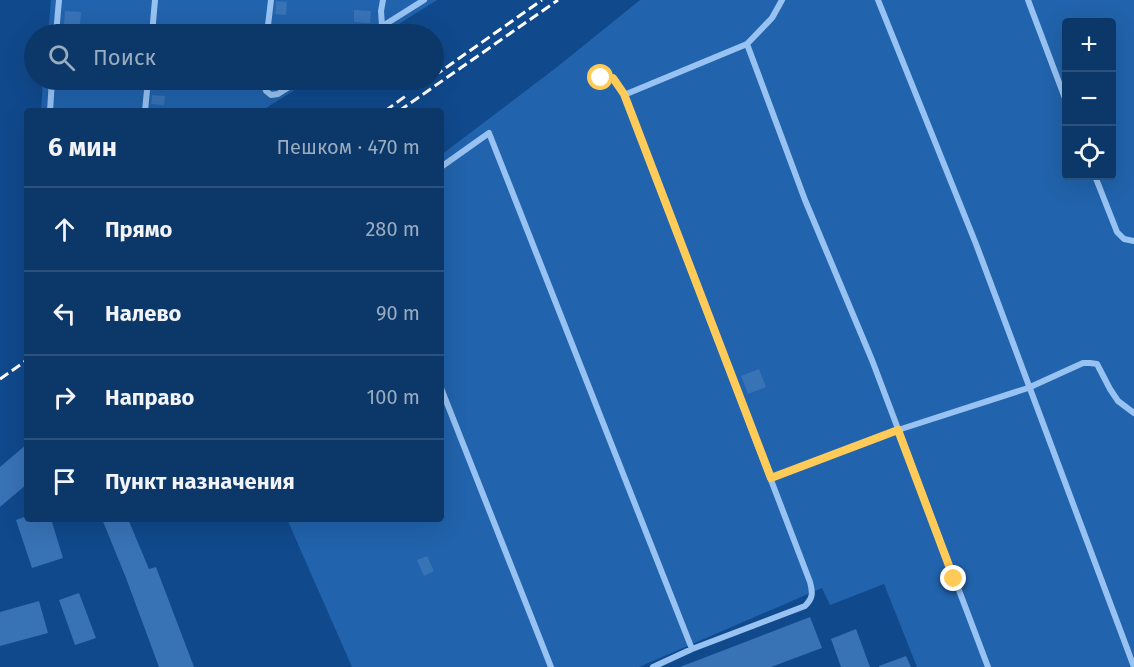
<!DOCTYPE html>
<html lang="ru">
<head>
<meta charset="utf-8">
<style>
  :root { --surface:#0c3769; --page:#1a4271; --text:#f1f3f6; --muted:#9aacc0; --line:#2c517d }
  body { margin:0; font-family:"Fira Sans",sans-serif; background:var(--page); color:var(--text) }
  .controls { position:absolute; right:18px; top:18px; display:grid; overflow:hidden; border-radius:6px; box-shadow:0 6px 24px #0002 }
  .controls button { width:54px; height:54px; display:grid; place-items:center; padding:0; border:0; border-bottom:2px solid var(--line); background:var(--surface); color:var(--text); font:30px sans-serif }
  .stop { position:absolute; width:18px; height:18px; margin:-14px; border:4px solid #ffcb58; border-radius:50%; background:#fff }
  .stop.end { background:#ffcb58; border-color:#fff; box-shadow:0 2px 6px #0008 }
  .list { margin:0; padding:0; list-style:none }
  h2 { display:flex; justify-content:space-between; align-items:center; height:78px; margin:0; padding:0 24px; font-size:26px }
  h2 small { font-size:20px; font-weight:400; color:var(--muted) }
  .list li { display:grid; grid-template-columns:39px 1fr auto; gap:18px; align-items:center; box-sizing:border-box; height:84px; padding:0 24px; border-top:2px solid var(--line) }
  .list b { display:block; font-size:22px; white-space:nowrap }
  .list em { font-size:20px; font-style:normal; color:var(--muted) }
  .icon { flex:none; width:33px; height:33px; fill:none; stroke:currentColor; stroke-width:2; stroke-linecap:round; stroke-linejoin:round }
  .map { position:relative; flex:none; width:1134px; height:667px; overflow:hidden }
  .search { position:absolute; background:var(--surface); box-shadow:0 6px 24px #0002; left:24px; top:24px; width:420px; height:66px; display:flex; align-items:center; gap:15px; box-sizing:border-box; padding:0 21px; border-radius:33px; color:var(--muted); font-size:22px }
  .panel { position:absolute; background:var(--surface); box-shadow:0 6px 24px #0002; left:24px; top:108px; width:420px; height:414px; border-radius:6px }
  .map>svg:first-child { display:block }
</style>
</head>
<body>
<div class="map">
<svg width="1134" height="667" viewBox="0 0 1134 667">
  <rect width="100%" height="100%" fill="#10498c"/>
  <path fill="#2163ac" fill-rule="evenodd" d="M51,0H437L383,34H48Z
    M640,0H1134V667H917L884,584L830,605L822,588L639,667H352L287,519H441V155L557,67ZM1066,22H1112V176H1066Z
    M43,80H311L261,111H41Z"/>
  <path fill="#3873b6" d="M276,1L287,2L286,15L275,14Z
    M354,10L371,11L370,23L354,22Z
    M65,11L81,12L80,25L64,24Z
    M152,95L165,96L164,105L151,104Z
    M759,369L766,387L748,394L741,376Z
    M27,444V484L0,507V467Z
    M27,516V519H51L63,558L32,568L16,520Z
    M102,519H128L149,569L156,567L194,667H159L126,578Z
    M427,556L434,571L424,576L417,560Z
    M79,593L96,638L75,645L59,600Z
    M39,601L48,633L0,646V612Z
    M810,617L822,648L771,667H680Z
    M856,629L870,667H841L831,639Z
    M906,656L911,667H879V666Z"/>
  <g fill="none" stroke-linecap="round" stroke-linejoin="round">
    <path stroke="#97c2f2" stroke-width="6" d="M878,0L976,244L1134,667
      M1028,0L1066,101
      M382,26L381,11L383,0
      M56,34L59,0
      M152,34L155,0
      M267,34L271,0
      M370,34L424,0
      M747,44L805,200L872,360L988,667
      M601,78H613L624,95L810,582C813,593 813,598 805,606L692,649L653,667
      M263,80L266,91L271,95L278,94L300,80
      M624,95L747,44L772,18L782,0
      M50,111L52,80
      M145,111L148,80
      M441,167L489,133L692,649
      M1095,176L1117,232L1124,239L1134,241
      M441,388L551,667
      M771,478L898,430L1028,388L1083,363H1090L1097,364L1110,389L1118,401L1134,413"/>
    <path stroke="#fff" stroke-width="3" stroke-dasharray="10 4.5" stroke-linecap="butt" d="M434,76L542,0
      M385,111L407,95
      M399,111L558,0
      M0,379L27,360"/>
  </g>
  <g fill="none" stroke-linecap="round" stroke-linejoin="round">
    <path stroke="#ffcb58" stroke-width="8" d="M601,78H613L624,94L771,478L898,430L954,579"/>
  </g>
</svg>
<div class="controls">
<button>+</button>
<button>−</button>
<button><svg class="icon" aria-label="locate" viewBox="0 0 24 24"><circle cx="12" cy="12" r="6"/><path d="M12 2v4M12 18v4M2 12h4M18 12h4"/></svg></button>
</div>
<div class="stop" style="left:601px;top:78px"></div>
<div class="stop end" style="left:954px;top:579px"></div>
<div class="search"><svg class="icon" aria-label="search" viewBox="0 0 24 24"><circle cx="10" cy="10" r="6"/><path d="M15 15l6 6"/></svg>Поиск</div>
<section class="panel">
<h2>6 мин<small>Пешком · 470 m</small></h2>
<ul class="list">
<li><svg class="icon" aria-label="ahead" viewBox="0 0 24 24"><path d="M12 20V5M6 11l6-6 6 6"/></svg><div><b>Прямо</b></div><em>280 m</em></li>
<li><svg class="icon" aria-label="left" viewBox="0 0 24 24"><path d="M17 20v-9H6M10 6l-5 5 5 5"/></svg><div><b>Налево</b></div><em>90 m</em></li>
<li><svg class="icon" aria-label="right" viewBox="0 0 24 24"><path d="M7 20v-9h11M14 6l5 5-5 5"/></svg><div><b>Направо</b></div><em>100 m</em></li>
<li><svg class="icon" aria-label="arrive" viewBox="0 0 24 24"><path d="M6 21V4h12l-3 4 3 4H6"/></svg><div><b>Пункт назначения</b></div></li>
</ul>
</section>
</div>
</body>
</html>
